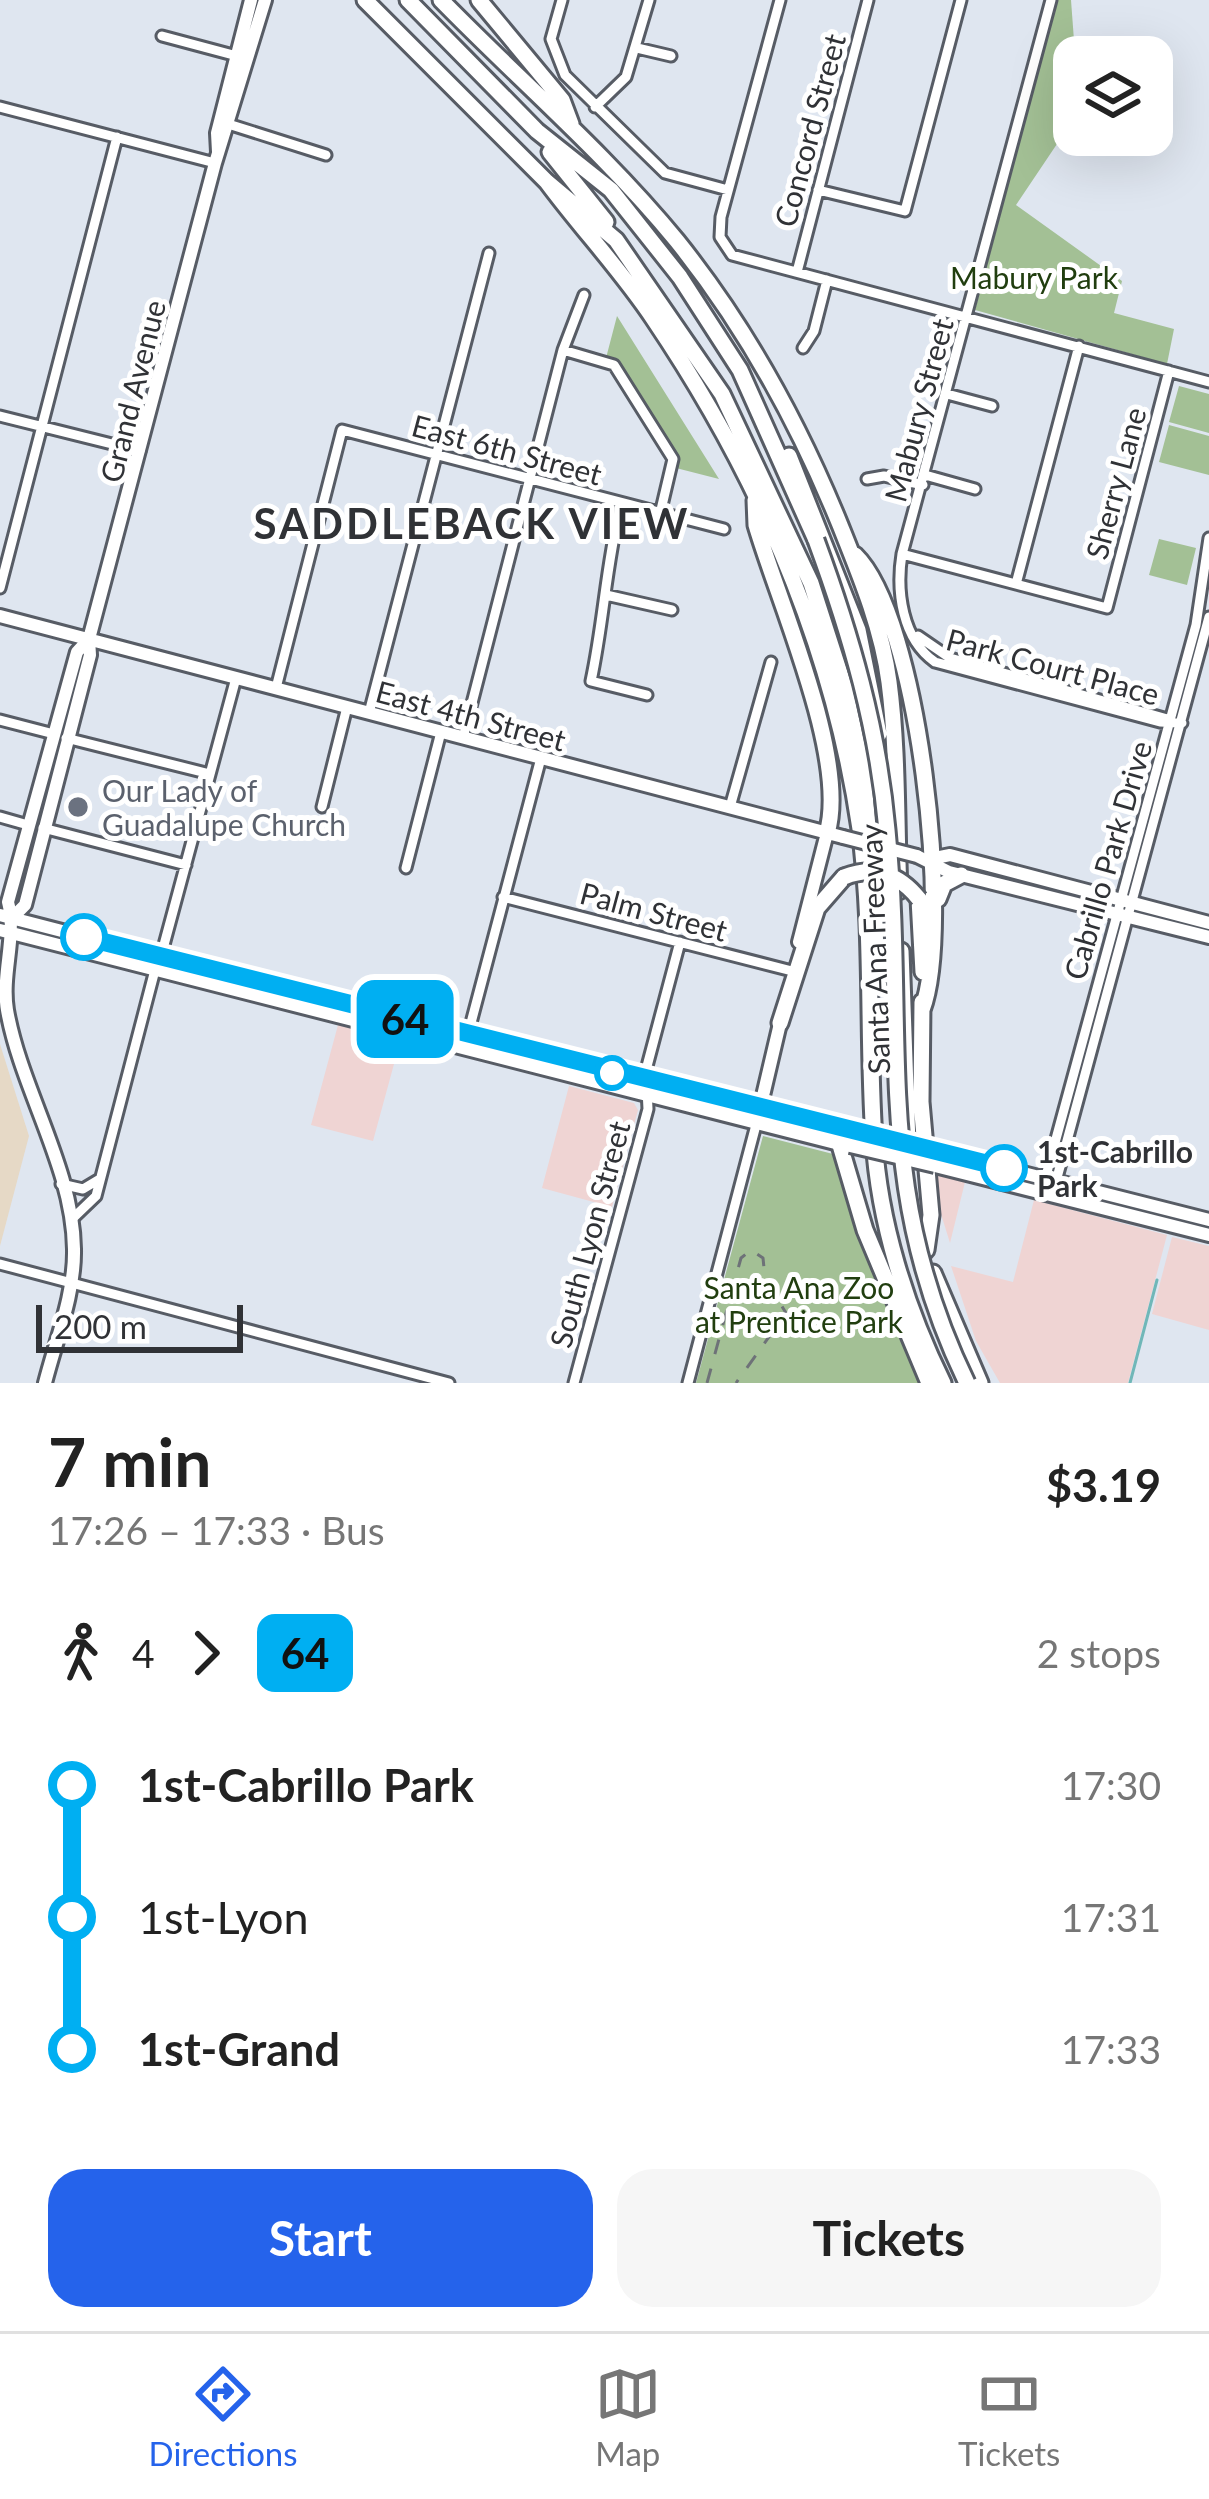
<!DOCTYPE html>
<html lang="en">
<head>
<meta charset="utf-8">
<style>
	:root { --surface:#fff; --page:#f6f6f6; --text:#222; --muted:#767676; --line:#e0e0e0; --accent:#2563eb }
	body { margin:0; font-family:Lato,sans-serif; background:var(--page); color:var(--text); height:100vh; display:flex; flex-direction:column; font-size:45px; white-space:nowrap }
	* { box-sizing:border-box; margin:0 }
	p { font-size:39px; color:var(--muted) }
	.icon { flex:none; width:66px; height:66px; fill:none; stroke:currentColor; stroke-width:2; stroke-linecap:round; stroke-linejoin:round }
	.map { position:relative; height:1383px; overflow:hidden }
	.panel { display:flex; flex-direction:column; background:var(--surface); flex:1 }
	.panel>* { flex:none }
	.badge { padding:0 24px; border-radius:18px; font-size:42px; line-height:78px }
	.tools { position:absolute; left:1053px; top:36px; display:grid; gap:24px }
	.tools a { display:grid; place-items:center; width:120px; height:120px; border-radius:24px; background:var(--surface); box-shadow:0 12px 48px #0002; font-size:60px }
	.scale { position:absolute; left:36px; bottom:30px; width:207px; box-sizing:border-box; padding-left:12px; border:6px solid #303236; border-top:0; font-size:33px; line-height:42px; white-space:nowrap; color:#303236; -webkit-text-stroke:9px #fff; paint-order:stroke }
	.map>.badge { position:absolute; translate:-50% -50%; box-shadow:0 0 0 6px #fff }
	.legs { display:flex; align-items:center; gap:18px; height:132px; padding:0 48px; font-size:39px }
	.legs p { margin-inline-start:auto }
	.head { display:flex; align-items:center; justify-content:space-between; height:204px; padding:0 48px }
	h1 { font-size:66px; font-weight:700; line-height:90px }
	.primary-button { display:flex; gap:24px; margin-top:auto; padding:24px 48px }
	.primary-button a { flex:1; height:138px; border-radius:36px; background:var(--accent); color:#fff; font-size:48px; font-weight:700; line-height:138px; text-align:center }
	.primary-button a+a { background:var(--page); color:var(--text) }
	ul { padding:0 48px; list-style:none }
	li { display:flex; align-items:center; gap:42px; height:132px; font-size:45px }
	li i { display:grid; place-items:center; width:18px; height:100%; margin:0 15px; background:currentColor }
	li i::after { content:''; width:30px; height:30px; margin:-15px; border:9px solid; border-radius:50%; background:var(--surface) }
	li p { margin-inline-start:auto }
	li:first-child i { background:linear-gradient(#0000 50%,currentColor 0) }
	li:last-child i { background:linear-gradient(currentColor 50%,#0000 0) }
	.menu { display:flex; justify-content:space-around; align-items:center; height:168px; border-top:3px solid var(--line); background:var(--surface); font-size:33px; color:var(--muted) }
	.menu a { display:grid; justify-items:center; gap:6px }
	.menu .active { color:var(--accent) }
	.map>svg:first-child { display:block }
</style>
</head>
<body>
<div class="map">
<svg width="1209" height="1383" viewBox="0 0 1209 1383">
	<rect width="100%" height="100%" fill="#dfe6f0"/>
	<path fill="#efd4d3" d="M 338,1025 L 400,1042 L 373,1141 L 311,1125 Z
		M 569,1086 L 634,1103 L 638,1110 L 612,1207 L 542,1188 Z
		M 936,1174 L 965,1182 L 950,1243 L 941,1214 Z
		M 1034,1200 L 1167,1235 L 1128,1383 L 1000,1383 L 976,1341 L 951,1266 L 1013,1282 Z
		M 1172,1237 L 1209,1246 L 1209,1330 L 1152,1314 Z"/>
	<path fill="#e6d9c6" d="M 0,1044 L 29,1136 L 0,1246 Z"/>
	<path fill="#a3c095" d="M 1057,0 L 1071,0 L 1075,54 L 1055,58 L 1061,138 L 1016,205 L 1122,281 L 1114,313 L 1174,329 L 1167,364 L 975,310 Z
		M 617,316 L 719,479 L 676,468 L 679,457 L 625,370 L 606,358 Z
		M 1179,386 L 1209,394 L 1209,433 L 1169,422 Z
		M 1169,425 L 1209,436 L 1209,475 L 1159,462 Z
		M 1159,539 L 1196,548 L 1187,585 L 1149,575 Z
		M 763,1136 L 833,1154 L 876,1278 L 922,1383 L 696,1383 Z"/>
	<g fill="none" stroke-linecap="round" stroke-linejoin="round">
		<path stroke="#70b7b8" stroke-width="3" d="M 1130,1383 L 1157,1280"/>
		<g stroke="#575c65" stroke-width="15">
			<path id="minor" d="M 562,0 L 551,39 L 565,75 L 665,173 L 728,190
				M 780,0 L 721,217 L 720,237 L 732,255 L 1209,382
				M 1051,0 L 902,554 C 896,591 902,639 935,662 L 1160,722 L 1182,723
				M 162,36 L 237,56
				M 637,48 L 671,56
				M 0,107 L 215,163
				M 595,107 L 626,77 L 649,0
				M 225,123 L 326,155
				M 818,190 L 905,211 L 961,0
				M 797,272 L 868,0
				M 803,348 L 814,331 L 827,280
				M 563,350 L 614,365 L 673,459 L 660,514
				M 947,394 L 992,406
				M 0,416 L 140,451
				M 925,475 L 975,489
				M 867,479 L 884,476 L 923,485
				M 621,504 C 606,563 604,621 591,681 L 647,695
				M 902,554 L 1107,608 L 1169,371
				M 1016,584 L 1079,346
				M 0,588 L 117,137
				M 606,595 L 672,610
				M 918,636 L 950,658 L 1171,720
				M 276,688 L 342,430 L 724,529
				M 369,713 L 489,253
				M 0,720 L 54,734
				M 66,738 L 210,774
				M 463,738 L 563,350 L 584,295
				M 322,807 L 347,707
				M 730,807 L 771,662
				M 0,817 L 28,825
				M 43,828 L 186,865
				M 406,868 L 441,732
				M 503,897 L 792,971
				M 161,956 L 236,678
				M 467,1038 L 541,758
				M 1044,1183 L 1196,625 L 1209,538
				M 61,1184 L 83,1189 L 98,1180
				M 1055,1185 L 1209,617
				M 71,1220 L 96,1196 L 155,970
				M 0,1264 L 449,1383
				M 574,1383 L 648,1109 L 646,1070 L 680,942
				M 688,1383 L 756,1125"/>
		</g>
		<g stroke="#575c65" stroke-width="18">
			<path id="major" d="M 218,152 L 217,133 L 251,0
				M 0,616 L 843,837
				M 917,856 L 949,872 L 1209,937
				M 930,859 L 950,855 L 1209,923
				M 0,915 L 759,1111 L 841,1127
				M 12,918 L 25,905 L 90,655 L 89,639 L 215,163 L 265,0
				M 0,930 L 843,1145
				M 799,942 L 827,833
				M 758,1117 L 782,1015
				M 928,1149 L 1209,1220
				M 935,1166 L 1209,1235
				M 45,1383 C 56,1340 75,1293 74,1249 C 73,1167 21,1090 7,1010 C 1,974 17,936 8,902 L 77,652 L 89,639"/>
		</g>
		<g stroke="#575c65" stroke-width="21">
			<path id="highway" d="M 365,0 L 547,182 L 616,240 L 722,394 L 811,583 L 845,689 L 863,772 L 879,947
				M 408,0 L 537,131 L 611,190 L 680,277 L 740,370 L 816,540
				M 441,0 C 519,80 606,154 677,241 C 746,327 799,424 840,525 C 860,575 882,628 889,682 C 898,751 896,822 899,891
				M 479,0 L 562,100 L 571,124
				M 550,152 L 606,222
				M 547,182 C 581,228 621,270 653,318 C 757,472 833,644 860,829 C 874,932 867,1036 874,1139 C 879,1222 906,1308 943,1383
				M 789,456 L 858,630 L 879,734
				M 755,500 L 756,525 C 778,601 849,759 827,833
				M 855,555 C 919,617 953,927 922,1010
				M 919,899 L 923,972
				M 938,899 L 944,884 L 961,875
				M 901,951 L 908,1143
				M 922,1002 L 921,1102 L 931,1215 L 926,1250
				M 780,1023 L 817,908 L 844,877
				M 834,1125 L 865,1230 L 929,1383
				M 933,1273 L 980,1383"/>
		</g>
		<use href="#minor" stroke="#fff" stroke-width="9"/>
		<use href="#major" stroke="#fff" stroke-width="12"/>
		<use href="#highway" stroke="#fff" stroke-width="15"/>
		<path stroke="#6e7278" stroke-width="3" stroke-dasharray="15 15" stroke-linecap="butt" d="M 707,1383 L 741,1258 L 751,1250 L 763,1258 L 765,1278 L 786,1313 L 736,1383"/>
		<g stroke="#575c65" stroke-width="18" stroke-linecap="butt">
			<path id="major-bridge" d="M 843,837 L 917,856
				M 848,1129 L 928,1149
				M 850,1146 L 935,1166"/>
		</g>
		<g stroke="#575c65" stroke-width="21" stroke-linecap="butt">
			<path id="highway-bridge" d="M 816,540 C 851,635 878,729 887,830 C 907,1037 871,1186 967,1383
				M 844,877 C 874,865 899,874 919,899"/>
		</g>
		<use href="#major-bridge" stroke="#fff" stroke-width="12"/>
		<use href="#highway-bridge" stroke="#fff" stroke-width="15"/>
	</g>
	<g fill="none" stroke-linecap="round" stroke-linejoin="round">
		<g stroke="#fff" stroke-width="27">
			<path id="line-1" d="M 84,937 L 1004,1168"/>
		</g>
		<use href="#line-1" stroke="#00aff2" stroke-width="18"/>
	</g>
	<circle fill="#6b7280" stroke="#fff" stroke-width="4.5" cx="78" cy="807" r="12"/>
	<g fill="#fff" stroke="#00aff2" stroke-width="6">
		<circle cx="84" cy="937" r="21"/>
		<circle cx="612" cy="1073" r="15"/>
		<circle cx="1004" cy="1168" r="21"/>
	</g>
	<g text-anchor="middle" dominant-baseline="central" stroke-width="10" stroke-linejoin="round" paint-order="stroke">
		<g font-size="30" fill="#303236" stroke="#fff">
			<text transform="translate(809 130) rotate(-75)">Concord Street</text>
			<text transform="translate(132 391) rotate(-76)">Grand Avenue</text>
			<text transform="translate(918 410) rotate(-75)">Mabury Street</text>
			<text transform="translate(507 449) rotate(15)">East 6th Street</text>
			<text transform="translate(1115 483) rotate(-75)">Sherry Lane</text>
			<text transform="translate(1053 666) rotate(15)">Park Court Place</text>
			<text transform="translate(471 715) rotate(15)">East 4th Street</text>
			<text transform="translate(1107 860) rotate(-74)">Cabrillo Park Drive</text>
			<text transform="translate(654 911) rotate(15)">Palm Street</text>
			<text transform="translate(874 949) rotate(-92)">Santa Ana Freeway</text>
			<text transform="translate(589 1234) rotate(-75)">South Lyon Street</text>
		</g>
		<g font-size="30" fill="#213e0f" stroke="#fff">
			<text x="1034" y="277">Mabury Park</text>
			<text x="799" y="1287">Santa Ana Zoo<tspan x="799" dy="34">at Prentice Park</tspan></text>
		</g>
		<g font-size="30" fill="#5b616d" stroke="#fff" text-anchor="start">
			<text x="102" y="790">Our Lady of<tspan x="102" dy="34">Guadalupe Church</tspan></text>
		</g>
		<g font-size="30" font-weight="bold" fill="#303236" stroke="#fff" text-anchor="start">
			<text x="1037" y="1151">1st-Cabrillo<tspan x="1037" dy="34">Park</tspan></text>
		</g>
		<g font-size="42" font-weight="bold" letter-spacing="3" fill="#303236" stroke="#fff">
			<text x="472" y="523">SADDLEBACK VIEW</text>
		</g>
	</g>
</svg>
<div class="tools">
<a><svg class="icon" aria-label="layers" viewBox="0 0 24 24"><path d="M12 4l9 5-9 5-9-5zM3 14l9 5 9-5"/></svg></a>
</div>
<div class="scale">200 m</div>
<b class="badge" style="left:405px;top:1019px;background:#00aff2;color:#111">64</b>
</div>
<section class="panel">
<div class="head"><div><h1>7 min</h1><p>17:26 – 17:33 · Bus</p></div><b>$3.19</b></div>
<div class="legs"><svg class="icon" aria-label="walk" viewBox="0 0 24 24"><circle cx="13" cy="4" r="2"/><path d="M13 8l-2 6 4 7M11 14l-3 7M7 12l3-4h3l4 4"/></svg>4<svg class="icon" aria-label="forward" viewBox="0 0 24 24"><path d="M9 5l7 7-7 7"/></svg><b class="badge" style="background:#00aff2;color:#111">64</b><p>2 stops</p></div>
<ul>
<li><i style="color:#00aff2"></i><b>1st-Cabrillo Park</b><p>17:30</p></li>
<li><i style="color:#00aff2"></i><span>1st-Lyon</span><p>17:31</p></li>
<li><i style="color:#00aff2"></i><b>1st-Grand</b><p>17:33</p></li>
</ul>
<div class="primary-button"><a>Start</a><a>Tickets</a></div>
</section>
<nav class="menu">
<a class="active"><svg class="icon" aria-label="directions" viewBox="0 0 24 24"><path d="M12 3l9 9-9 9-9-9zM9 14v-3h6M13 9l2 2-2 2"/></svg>Directions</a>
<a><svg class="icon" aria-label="map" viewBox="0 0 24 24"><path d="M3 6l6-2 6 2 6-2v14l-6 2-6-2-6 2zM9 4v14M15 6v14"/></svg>Map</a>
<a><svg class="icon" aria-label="tickets" viewBox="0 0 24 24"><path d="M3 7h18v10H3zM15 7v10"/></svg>Tickets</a>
</nav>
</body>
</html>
